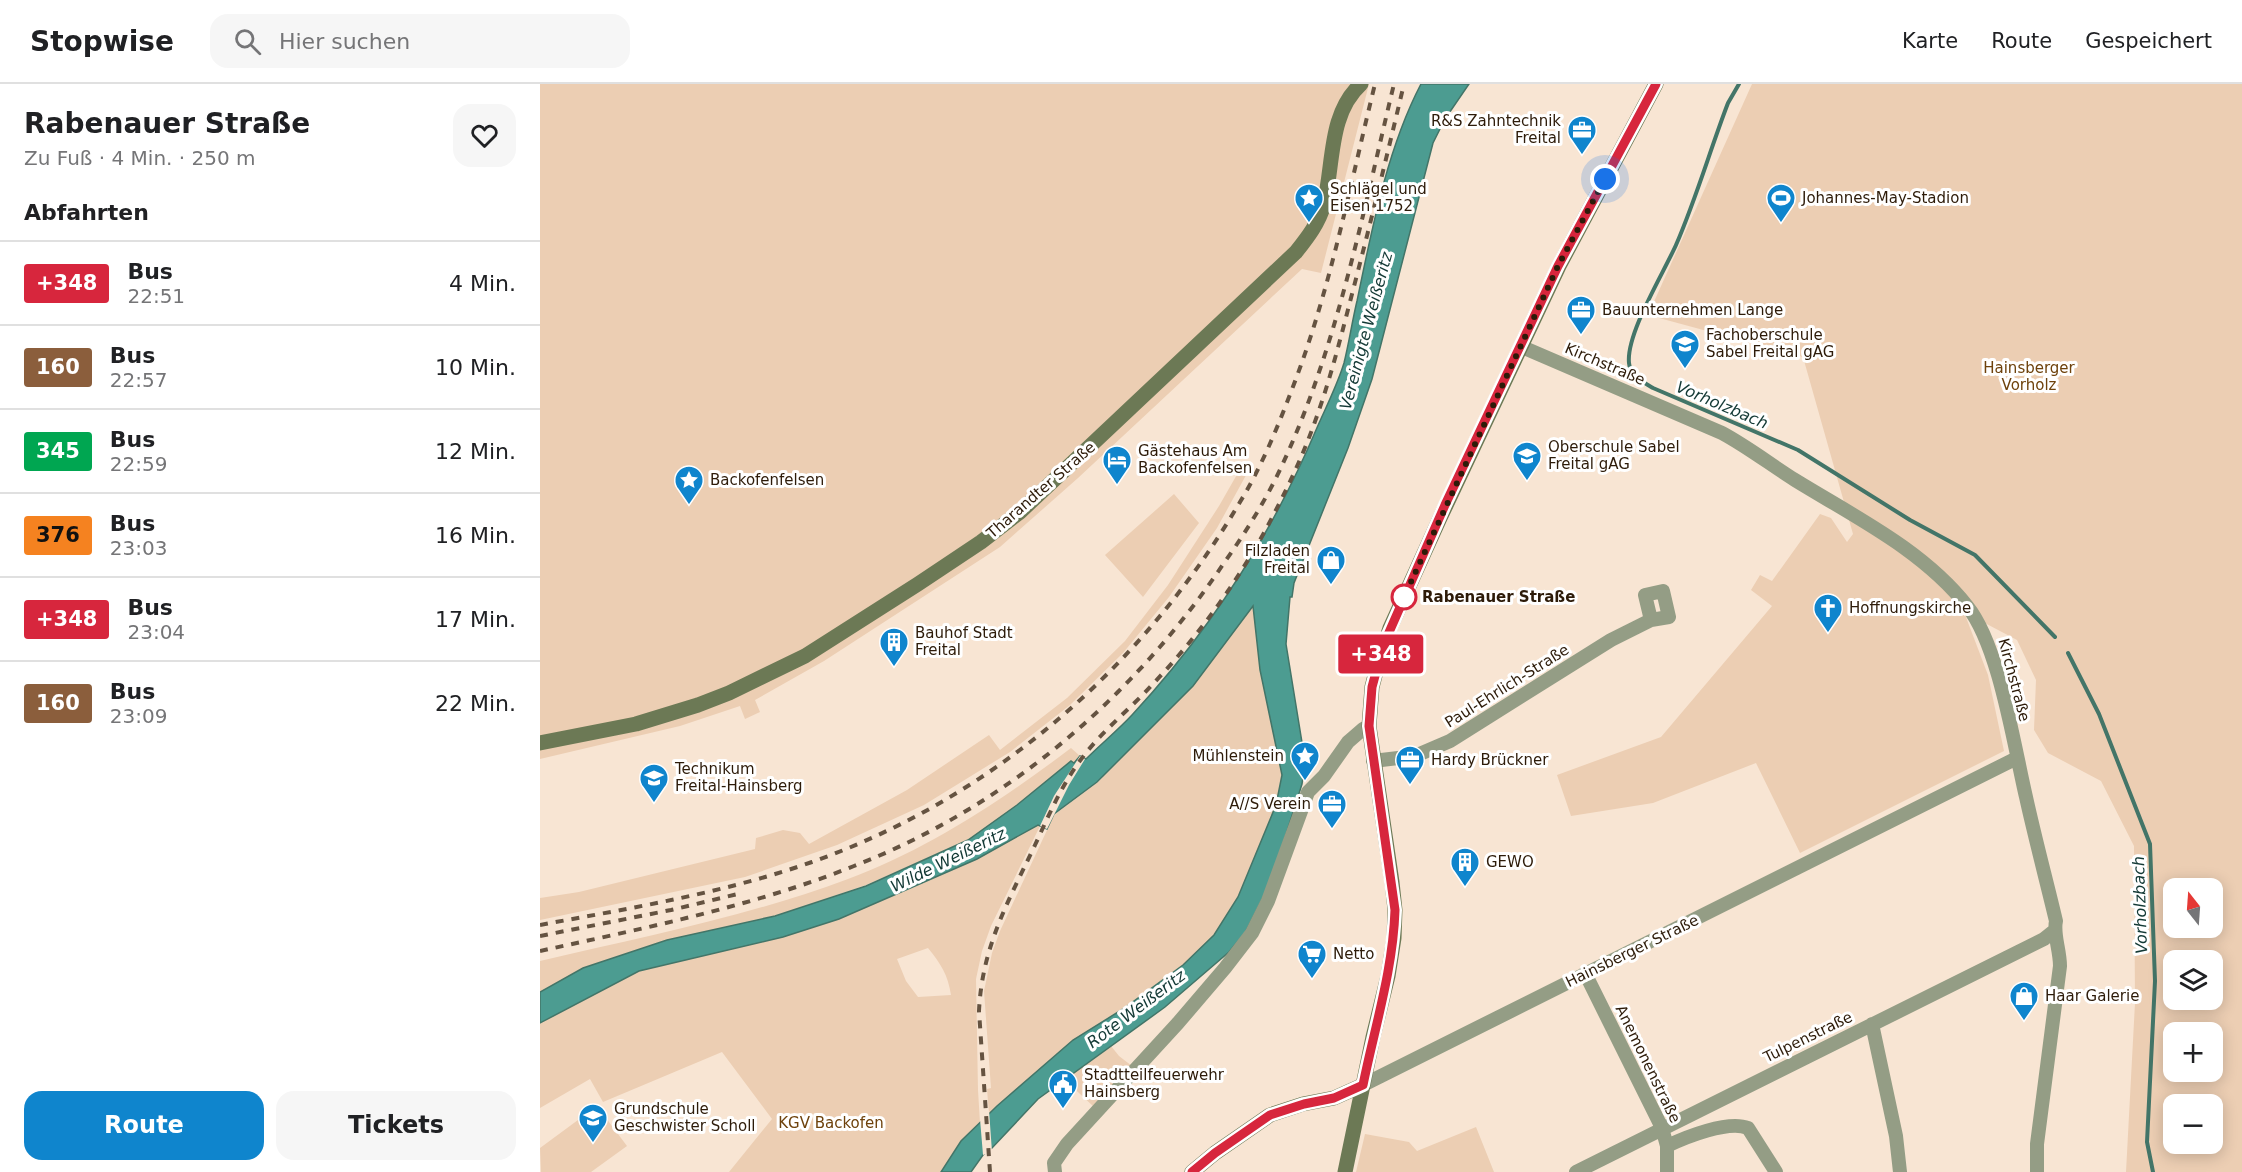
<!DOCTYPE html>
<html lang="de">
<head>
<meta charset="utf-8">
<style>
	:root { --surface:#fff; --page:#f6f6f6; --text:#202124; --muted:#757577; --line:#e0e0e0; --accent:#0f85cd }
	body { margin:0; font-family:"DejaVu Sans",sans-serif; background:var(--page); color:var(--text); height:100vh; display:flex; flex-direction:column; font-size:22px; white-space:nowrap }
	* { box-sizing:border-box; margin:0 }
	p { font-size:20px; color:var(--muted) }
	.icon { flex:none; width:33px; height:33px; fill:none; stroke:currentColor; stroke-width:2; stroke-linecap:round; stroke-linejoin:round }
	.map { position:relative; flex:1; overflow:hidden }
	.drawer { display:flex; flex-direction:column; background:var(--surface); width:540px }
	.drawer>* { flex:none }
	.badge { padding:0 12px; border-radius:4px; font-size:21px; line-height:39px }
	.needle { width:39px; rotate:343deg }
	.controls { position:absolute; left:1623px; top:794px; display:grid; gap:12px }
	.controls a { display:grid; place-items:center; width:60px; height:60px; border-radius:12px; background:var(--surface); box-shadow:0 3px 15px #0003; font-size:30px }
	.you { position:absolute; width:30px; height:30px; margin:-15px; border:4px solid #fff; border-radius:50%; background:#1a73e8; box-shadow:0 0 0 9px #1a73e833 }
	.map>.badge { position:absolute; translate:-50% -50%; box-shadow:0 0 0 3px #fff }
	h2 { padding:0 24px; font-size:22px; line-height:54px }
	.round { display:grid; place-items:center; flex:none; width:63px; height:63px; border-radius:18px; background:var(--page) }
	.overview { display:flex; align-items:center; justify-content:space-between; height:102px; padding:0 24px }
	h1 { font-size:28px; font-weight:800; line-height:45px }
	.button { display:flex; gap:12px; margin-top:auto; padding:12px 24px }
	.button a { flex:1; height:69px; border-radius:18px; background:var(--accent); color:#fff; font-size:24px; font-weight:800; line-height:69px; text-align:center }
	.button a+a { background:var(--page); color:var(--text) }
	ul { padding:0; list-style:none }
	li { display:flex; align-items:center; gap:18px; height:84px; padding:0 24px; border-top:2px solid var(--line) }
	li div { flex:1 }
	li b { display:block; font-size:22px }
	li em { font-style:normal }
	li .badge { min-width:66px; font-weight:700; text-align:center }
	header { display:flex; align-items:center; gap:36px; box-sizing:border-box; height:84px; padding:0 30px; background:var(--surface); border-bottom:2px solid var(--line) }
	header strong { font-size:28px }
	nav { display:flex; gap:33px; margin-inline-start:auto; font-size:21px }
	.search { width:420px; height:54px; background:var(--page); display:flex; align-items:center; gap:15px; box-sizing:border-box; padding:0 21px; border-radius:18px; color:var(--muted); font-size:22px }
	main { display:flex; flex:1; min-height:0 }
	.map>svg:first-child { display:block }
</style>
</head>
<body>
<header>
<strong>Stopwise</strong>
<div class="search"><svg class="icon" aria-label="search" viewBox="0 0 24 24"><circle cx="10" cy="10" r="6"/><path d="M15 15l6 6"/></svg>Hier suchen</div>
<nav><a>Karte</a><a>Route</a><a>Gespeichert</a></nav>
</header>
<main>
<section class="drawer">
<div class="overview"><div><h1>Rabenauer Straße</h1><p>Zu Fuß · 4 Min. · 250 m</p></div><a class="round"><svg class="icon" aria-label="heart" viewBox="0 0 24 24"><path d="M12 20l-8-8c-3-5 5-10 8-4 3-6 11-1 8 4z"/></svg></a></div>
<h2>Abfahrten</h2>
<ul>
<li><span class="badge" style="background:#d7263d;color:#fff">+348</span><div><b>Bus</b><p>22:51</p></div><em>4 Min.</em></li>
<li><span class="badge" style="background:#8b5e3c;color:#fff">160</span><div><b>Bus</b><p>22:57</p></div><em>10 Min.</em></li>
<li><span class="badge" style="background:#00a651;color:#fff">345</span><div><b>Bus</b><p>22:59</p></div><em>12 Min.</em></li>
<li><span class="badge" style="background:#f58220;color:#111">376</span><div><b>Bus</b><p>23:03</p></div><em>16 Min.</em></li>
<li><span class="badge" style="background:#d7263d;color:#fff">+348</span><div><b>Bus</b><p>23:04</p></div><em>17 Min.</em></li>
<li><span class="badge" style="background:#8b5e3c;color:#fff">160</span><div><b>Bus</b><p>23:09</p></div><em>22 Min.</em></li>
</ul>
<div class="button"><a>Route</a><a>Tickets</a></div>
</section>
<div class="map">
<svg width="1702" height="1088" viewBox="0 0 1702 1088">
	<rect width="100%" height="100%" fill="#f8e5d3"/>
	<path fill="#ecceb3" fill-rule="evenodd" d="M 0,0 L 829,0 L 781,189 L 762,185 L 538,394 L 460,463 L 284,577 L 215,616 L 220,628 L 205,635 L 200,622 L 140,642 L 0,675 Z
		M 1212,0 L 1702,0 L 1702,1088 L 1586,1088 L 1595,919 L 1594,762 L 1561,697 L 1508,669 L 1494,646 L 1496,596 L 1477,556 L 1424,528 L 1448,591 L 1464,667 L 1260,769 L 1216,679 L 1113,719 L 1031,732 L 1017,691 L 1121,653 L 1232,522 L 1211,506 L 1220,491 L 1232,497 L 1280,430 L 1291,434 L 1307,458 L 1313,450 L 1263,273 L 1108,231 ZM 1634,804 L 1672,804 L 1672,843 L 1634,843 ZM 1634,876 L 1672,876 L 1672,915 L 1634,915 ZM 1634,948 L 1672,948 L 1672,987 L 1634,987 ZM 1634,1020 L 1672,1020 L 1672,1059 L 1634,1059 Z
		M 703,380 L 710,384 L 677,444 L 629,513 L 583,569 L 530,621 L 470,668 L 384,721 L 297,761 L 205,793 L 0,836 L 0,814 L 39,808 L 215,765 L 216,754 L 243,746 L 260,749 L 269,760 L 367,706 L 449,651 L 460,666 L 527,614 L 585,557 L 628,501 L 679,422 Z
		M 634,410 L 659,439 L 603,513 L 565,471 Z
		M 713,522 L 720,586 L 742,691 L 736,721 L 698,813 L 674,851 L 643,881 L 583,925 L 533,956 L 449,1030 L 447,1005 L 451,1004 L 444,907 L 452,869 L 460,847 L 514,731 L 558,698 L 653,602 Z
		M 531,664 L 540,672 L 534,680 L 428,756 L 326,801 L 235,832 L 127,856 L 43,884 L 0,908 L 0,877 C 103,853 209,832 308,795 C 387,766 464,715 531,664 Z
		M 498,741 L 500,742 L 451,842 L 442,867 L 436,895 L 438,1006 L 440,1039 L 421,1057 L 401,1088 L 189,1088 L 232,1035 L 182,968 L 63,1018 L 50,995 L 0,1024 L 0,939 L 99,887 L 243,853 L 299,835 ZM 388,864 C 401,880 408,891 411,911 L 378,913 L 366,897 L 357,875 Z
		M 571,962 L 579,972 L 592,982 L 554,1023 L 524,995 Z
		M 57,1022 L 87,1062 L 51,1088 L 1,1088 L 0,1064 Z
		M 936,1043 L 954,1088 L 816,1088 L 825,1050 L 869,1058 L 877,1067 Z"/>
	<path fill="#4c9c91" stroke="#437568" stroke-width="1.5" d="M 881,0 L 929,0 L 905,35 L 893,59 L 832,295 L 808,364 L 754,499 L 752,513 L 750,513 L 746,560 L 765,677 L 762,700 L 731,798 L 705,849 L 689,868 L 625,923 L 498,1015 L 452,1064 L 443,1071 L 431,1088 L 401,1088 L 421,1057 L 457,1022 L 533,956 L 583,925 L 643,881 L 674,851 L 698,813 L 736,721 L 742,691 L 720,586 L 713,522 L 653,602 L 557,698 L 514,730 L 507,745 L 498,741 L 437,775 L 299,835 L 243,853 L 99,887 L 0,939 L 0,908 L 43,884 L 127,856 L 235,832 L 326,802 L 428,756 L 477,721 L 531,677 L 534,679 L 540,672 L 546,675 C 561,660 577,647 592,631 C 670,547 731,452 776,346 C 785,325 797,302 804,279 C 809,259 812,238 817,217 C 832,145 847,65 881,0 Z"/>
	<path fill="#f8e5d3" d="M 540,672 L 545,675 L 529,701 L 507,745 L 500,742 L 514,712 Z
		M 449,1026 L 452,1068 L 443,1071 L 440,1035 Z"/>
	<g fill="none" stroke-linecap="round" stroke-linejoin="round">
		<path stroke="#437568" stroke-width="4" d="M 1199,0 L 1188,19 C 1170,66 1156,115 1136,161 C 1123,190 1086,250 1089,279 C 1090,292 1103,298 1113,304 L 1258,366 L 1370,436 L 1435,471 L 1515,553
			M 1528,569 L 1559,630 L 1610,760 L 1615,897 L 1607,1058 L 1613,1088"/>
		<path stroke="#949d85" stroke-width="14" d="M 982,263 L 1182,349 C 1208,363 1231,381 1255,396 C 1315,433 1383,466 1427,522 C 1459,561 1474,662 1486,713 C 1495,754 1506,795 1516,837 C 1513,850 1520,866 1520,882 L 1497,1060 L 1497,1088
			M 833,677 L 875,672 L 910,657 L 1071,556 L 1111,536 L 1129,533 L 1123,507 L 1105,511 L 1111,536
			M 1045,889 L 1122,1044 L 1127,1062 L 1127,1088
			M 1332,940 L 1356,1052 L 1360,1088
			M 823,1001 L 1477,674
			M 1127,1062 C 1146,1053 1188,1036 1208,1044 L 1236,1088
			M 515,1088 L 514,1079 L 527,1060 L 638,939 L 685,884 L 712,849 L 728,817 L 768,708 L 784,692 L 808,658 L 823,645 L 829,642
			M 1036,1088 L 1504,855 L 1514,847"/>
		<path stroke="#6c7955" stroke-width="15" d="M 0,659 L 96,640 L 158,621 L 189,609 L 265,572 L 378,500 L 441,458 L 480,428 L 756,168 C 767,154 779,139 784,120 C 794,80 788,30 821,0
			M 652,1088 L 675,1069 L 730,1031 L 763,1020 L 794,1014 L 823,1001
			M 805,1088 L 833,953 L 848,892 L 854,854 L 855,826 L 852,798 L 829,642 L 832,603 L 838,580 L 850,544 L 900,434 L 1019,182 L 1116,0"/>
		<path stroke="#655341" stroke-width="4" stroke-dasharray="8 8" stroke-linecap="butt" d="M 0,841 C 91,824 184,809 272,778 C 453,714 603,583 700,418 C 722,382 739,340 754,300 C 791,203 810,101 835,0
			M 0,852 L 131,826 L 198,810
			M 0,867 C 105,844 214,822 314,782 C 466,723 594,613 684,479 C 703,452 721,424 736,394 C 796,271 822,132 854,0
			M 450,1088 L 439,927 C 442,863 468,818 495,761 C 509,731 522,700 542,674 C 562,647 589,626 611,602 C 655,556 694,503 725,447 C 743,413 760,379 773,343 C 792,292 804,240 818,187 C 834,125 849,63 864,0"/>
	</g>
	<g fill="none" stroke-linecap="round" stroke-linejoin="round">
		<g stroke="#fff" stroke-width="14">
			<path id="line" d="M 652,1088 L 675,1069 L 730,1031 L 764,1020 L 794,1014 L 823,1001 C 835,942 853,886 855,826 L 829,642 L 832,603 L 843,562 L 905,421 L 1018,182 L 1116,0"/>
		</g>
		<use href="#line" stroke="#d7263d" stroke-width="9"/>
		<path stroke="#2d1b09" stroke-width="6" stroke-dasharray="0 10.8" d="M 864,513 L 863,515 L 1018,182 L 1065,95"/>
	</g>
	<defs>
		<g id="office-pin" transform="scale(1.5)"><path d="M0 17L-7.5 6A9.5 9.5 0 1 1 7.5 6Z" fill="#0f85cd" stroke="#fff"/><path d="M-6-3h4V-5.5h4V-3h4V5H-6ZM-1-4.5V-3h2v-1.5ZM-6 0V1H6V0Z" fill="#fff"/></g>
		<g id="sight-pin" transform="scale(1.5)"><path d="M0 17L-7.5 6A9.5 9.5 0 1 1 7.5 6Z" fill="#0f85cd" stroke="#fff"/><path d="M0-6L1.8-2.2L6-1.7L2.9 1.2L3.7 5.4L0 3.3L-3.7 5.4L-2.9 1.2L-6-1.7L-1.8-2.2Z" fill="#fff"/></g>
		<g id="stadium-pin" transform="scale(1.5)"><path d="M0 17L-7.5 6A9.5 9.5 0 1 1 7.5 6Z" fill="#0f85cd" stroke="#fff"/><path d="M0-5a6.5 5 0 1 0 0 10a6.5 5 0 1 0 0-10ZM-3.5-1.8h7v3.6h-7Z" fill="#fff"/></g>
		<g id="university-pin" transform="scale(1.5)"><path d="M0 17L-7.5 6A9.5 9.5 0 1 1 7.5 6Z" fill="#0f85cd" stroke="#fff"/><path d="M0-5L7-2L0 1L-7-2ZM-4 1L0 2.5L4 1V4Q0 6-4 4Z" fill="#fff"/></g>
		<g id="school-pin" transform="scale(1.5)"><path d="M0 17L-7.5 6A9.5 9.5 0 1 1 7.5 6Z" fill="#0f85cd" stroke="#fff"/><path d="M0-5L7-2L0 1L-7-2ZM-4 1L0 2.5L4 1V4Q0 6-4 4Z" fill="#fff"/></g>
		<g id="hotel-pin" transform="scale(1.5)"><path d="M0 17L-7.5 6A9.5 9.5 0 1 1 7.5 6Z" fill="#0f85cd" stroke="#fff"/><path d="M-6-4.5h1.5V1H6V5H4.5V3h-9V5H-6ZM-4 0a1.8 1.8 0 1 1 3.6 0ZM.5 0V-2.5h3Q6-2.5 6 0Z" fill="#fff"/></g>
		<g id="shop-pin" transform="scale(1.5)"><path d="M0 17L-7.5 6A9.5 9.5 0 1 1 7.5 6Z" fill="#0f85cd" stroke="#fff"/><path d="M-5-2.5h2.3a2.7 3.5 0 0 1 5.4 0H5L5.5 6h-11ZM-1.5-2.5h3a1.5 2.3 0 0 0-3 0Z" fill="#fff"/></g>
		<g id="church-pin" transform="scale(1.5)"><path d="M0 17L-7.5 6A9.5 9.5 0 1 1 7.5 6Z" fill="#0f85cd" stroke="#fff"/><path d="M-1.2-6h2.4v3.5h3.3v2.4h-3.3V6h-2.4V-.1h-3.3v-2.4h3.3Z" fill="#fff"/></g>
		<g id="building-pin" transform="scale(1.5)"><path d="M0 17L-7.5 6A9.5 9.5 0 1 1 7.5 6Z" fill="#0f85cd" stroke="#fff"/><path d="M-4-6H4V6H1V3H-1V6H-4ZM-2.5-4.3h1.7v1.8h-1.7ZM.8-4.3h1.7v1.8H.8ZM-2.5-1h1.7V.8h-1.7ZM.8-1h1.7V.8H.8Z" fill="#fff"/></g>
		<g id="supermarket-pin" transform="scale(1.5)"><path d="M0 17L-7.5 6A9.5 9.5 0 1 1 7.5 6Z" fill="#0f85cd" stroke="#fff"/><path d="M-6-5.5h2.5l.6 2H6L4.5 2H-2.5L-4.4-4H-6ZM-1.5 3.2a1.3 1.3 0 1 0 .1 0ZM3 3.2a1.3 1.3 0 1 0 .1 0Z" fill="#fff"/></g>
		<g id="civic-pin" transform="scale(1.5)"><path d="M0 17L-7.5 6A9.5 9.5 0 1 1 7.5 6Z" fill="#0f85cd" stroke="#fff"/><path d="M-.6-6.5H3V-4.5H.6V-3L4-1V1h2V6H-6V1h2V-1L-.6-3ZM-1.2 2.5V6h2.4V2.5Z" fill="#fff"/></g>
	</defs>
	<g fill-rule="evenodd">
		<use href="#office-pin" x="1042" y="46"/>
		<use href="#sight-pin" x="769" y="114"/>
		<use href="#stadium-pin" x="1241" y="114"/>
		<use href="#office-pin" x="1041" y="226"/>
		<use href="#university-pin" x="1145" y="260"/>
		<use href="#school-pin" x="987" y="372"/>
		<use href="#hotel-pin" x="577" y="376"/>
		<use href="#sight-pin" x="149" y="396"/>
		<use href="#shop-pin" x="791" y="476"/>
		<use href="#church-pin" x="1288" y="524"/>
		<use href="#building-pin" x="354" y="558"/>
		<use href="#sight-pin" x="765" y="672"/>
		<use href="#office-pin" x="870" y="676"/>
		<use href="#university-pin" x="114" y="694"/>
		<use href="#office-pin" x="792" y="720"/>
		<use href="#building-pin" x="925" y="778"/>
		<use href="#supermarket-pin" x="772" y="870"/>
		<use href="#shop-pin" x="1484" y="912"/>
		<use href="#civic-pin" x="523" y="1000"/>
		<use href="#school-pin" x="53" y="1034"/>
	</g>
	<circle fill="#fff" stroke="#d7263d" stroke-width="3" cx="864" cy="513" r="12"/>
	<g text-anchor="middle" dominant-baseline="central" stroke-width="6" stroke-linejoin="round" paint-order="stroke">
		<g font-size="15" fill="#2d1b09" stroke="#fff" text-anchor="start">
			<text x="1021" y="37" text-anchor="end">R&amp;S Zahntechnik<tspan x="1021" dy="17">Freital</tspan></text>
			<text x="790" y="105">Schlägel und<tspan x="790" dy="17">Eisen 1752</tspan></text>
			<text x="1262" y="114">Johannes-May-Stadion</text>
			<text x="1062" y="226">Bauunternehmen Lange</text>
			<text x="1166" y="251">Fachoberschule<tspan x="1166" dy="17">Sabel Freital gAG</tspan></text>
			<text x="1008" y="363">Oberschule Sabel<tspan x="1008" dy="17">Freital gAG</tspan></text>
			<text x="598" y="367">Gästehaus Am<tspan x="598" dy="17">Backofenfelsen</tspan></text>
			<text x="170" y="396">Backofenfelsen</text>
			<text x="770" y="467" text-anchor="end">Filzladen<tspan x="770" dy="17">Freital</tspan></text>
			<text x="1309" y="524">Hoffnungskirche</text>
			<text x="375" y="549">Bauhof Stadt<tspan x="375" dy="17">Freital</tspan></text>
			<text x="744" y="672" text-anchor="end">Mühlenstein</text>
			<text x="891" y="676">Hardy Brückner</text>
			<text x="135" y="685">Technikum<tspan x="135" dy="17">Freital-Hainsberg</tspan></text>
			<text x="771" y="720" text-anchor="end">A//S Verein</text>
			<text x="946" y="778">GEWO</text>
			<text x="793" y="870">Netto</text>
			<text x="1505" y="912">Haar Galerie</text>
			<text x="544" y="991">Stadtteilfeuerwehr<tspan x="544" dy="17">Hainsberg</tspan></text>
			<text x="74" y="1025">Grundschule<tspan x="74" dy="17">Geschwister Scholl</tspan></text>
		</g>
		<g font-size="15" fill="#2d1b09" stroke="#fff">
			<text transform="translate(1065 280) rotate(23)">Kirchstraße</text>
			<text transform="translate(501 406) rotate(-41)">Tharandter Straße</text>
			<text transform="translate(1474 596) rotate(75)">Kirchstraße</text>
			<text transform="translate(967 602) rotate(-32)">Paul-Ehrlich-Straße</text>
			<text transform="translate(1092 867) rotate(-26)">Hainsberger Straße</text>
			<text transform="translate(1268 953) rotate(-26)">Tulpenstraße</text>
			<text transform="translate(1108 980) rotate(64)">Anemonenstraße</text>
		</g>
		<g font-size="15" fill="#6e420c" stroke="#fff">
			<text x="1489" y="284">Hainsberger<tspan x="1489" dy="17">Vorholz</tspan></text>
			<text x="291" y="1039">KGV Backofen</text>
		</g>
		<g font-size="15" font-weight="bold" fill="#2d1b09" stroke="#fff" text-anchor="start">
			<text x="882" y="513">Rabenauer Straße</text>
		</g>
		<g font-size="16" font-style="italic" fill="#133935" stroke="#fff">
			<text transform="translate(826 247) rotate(-75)">Vereinigte Weißeritz</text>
			<text transform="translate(1182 321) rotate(23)">Vorholzbach</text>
			<text transform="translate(408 776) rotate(-26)">Wilde Weißeritz</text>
			<text transform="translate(1600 821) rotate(-92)">Vorholzbach</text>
			<text transform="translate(596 925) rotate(-37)">Rote Weißeritz</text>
		</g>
	</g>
</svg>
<div class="controls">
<a><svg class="needle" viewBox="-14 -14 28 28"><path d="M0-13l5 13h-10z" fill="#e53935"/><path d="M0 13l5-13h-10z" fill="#757577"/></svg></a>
<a><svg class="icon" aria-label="layers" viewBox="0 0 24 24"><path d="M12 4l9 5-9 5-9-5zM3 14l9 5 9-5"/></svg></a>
<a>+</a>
<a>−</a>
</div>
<div class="you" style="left:1065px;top:95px"></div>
<b class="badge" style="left:841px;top:570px;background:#d7263d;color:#fff">+348</b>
</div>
</main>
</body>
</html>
